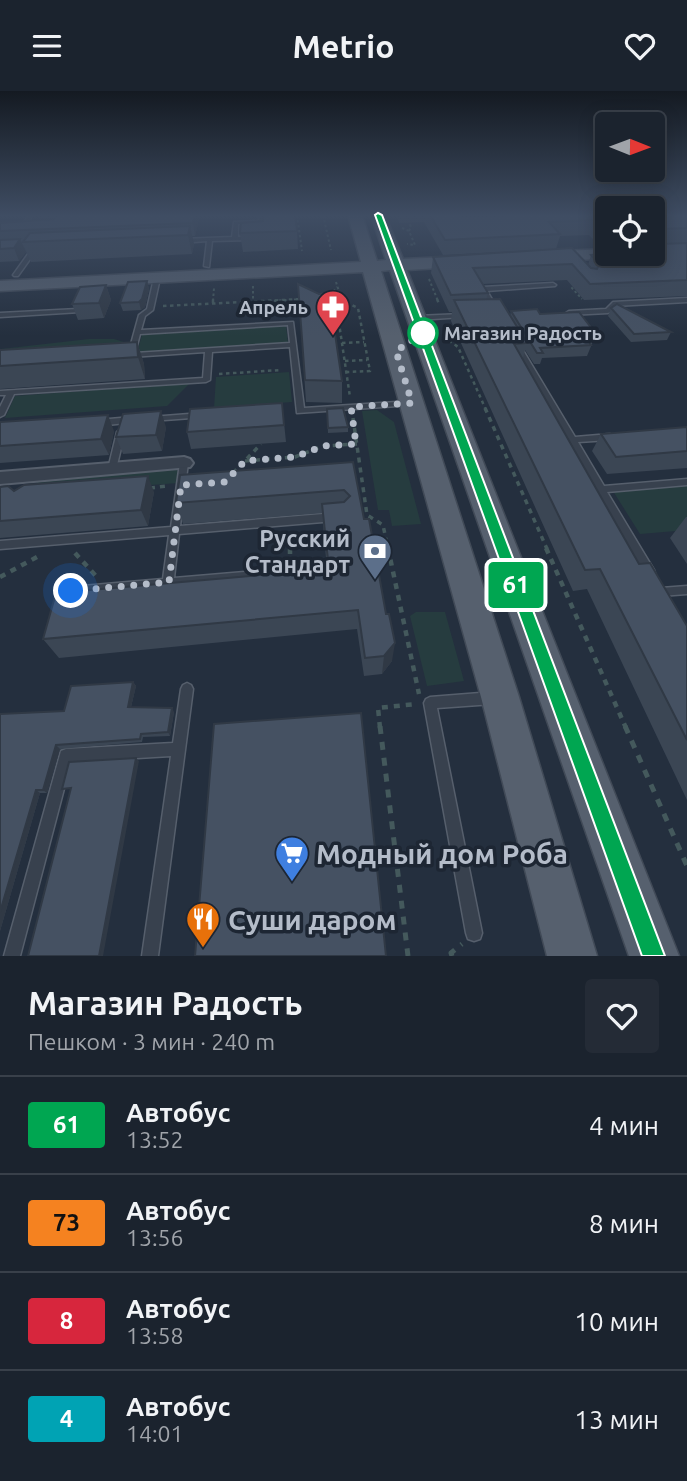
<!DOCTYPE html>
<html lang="ru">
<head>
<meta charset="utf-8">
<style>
	:root { --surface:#1b232e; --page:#242b36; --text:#f1f3f6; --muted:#a0a4aa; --line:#39404a }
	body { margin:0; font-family:Ubuntu,sans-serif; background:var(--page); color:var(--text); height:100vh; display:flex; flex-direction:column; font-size:26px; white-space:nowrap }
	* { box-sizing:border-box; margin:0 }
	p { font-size:23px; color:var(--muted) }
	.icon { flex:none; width:38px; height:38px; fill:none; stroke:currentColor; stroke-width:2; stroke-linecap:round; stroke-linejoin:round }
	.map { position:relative; height:865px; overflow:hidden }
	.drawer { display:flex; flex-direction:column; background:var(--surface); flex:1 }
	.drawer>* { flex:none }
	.badge { padding:0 14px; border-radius:5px; font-size:24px; line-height:46px }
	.needle { width:46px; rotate:91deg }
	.tools { position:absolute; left:595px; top:21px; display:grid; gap:14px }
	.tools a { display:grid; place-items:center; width:70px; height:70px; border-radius:7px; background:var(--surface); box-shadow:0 4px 18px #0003,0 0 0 2px var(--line); font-size:35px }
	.you { position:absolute; width:35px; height:35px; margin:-18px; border:5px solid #fff; border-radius:50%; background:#1a73e8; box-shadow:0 0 0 10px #1a73e833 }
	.map>.badge { position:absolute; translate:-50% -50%; box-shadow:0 0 0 4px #fff }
	.round { display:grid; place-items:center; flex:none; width:74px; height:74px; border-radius:7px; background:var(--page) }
	.head { display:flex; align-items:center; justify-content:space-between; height:119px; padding:0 28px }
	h1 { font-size:33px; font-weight:700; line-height:52px }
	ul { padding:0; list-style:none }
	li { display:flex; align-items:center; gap:21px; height:98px; padding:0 28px; border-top:2px solid var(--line) }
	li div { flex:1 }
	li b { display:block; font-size:26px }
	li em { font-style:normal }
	li .badge { min-width:77px; font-weight:700; text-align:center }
	header { display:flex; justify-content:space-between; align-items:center; height:91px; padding:0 28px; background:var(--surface); font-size:32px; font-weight:700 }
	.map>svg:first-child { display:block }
</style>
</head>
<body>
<header><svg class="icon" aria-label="menu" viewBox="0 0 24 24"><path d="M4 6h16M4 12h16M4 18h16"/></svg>Metrio<svg class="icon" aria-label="heart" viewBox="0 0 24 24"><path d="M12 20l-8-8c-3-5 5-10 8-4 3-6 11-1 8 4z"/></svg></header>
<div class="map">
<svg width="687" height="865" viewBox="0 0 687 865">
	<rect width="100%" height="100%" fill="#242f3e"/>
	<path fill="#263c3f" d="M 286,235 L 288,252 L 137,262 L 142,244 Z
		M 89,248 L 114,248 L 127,252 L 0,267 L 1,258 Z
		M 289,281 L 292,311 L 214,317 L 216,286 Z
		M 190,292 L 167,315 L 5,327 L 15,305 Z
		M 377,319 L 394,331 L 421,433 L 392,435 L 389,419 L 378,419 L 362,320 Z
		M 180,375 L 178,392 L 33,403 L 39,386 Z
		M 687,394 L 687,439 L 640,443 L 613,400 Z
		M 416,521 L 445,521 L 464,590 L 427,595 L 410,525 Z"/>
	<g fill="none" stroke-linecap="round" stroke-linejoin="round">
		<g stroke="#565f6c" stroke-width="3">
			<path id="lane" d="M 29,124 L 33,124 L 22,140 L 18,140 Z
				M 259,124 L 263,124 L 263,142 L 258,141 L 259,133 L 238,133 L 238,146 L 251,145 L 254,147 L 251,149 L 212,150 L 209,176 L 204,175 L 207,150 L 182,152 L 179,150 L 182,148 L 232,146 L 234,131 L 259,130 Z
				M 33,156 L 38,157 L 18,185 L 14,185 L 13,184 Z
				M 157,185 L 160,187 L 153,219 L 145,225 L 141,239 L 293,231 L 304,317 L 412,310 L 416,312 L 412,314 L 297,322 L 290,256 L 212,261 L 210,289 L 206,291 L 14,303 L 4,324 L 0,326 L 0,316 L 6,304 L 0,304 L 0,300 L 203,287 L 205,261 L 131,266 L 128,264 L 139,224 L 147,218 L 154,187 ZM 288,234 L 290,252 L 135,262 L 140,243 Z
				M 553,192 L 556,194 L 555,195 L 487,200 L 499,220 L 496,222 L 493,220 L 480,198 L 483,196 Z
				M 687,207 L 687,211 L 615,215 L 610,221 L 608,222 L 569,224 L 566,222 L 569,220 L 606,218 L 613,211 Z
				M 78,218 L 80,219 L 80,221 L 0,226 L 0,222 Z
				M 462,223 L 464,224 L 464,226 L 417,229 L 414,227 L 417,225 Z
				M 518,254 L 521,256 L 575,346 L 610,343 L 614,346 L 610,349 L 578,351 L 604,395 L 687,388 L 687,394 L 607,401 L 654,479 L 655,482 L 654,485 L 650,486 L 646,485 L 515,256 Z
				M 202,322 L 206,324 L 205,326 L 151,330 L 147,328 L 151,326 Z
				M 132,326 L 135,327 L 135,331 L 98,335 L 94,332 L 98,329 Z
				M 121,338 L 125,341 L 116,378 L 112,381 L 108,378 L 117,341 Z
				M 184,369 L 188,372 L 180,435 L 335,422 L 340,426 L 335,430 L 179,443 L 174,487 L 291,477 L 295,478 L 296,481 L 295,484 L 291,485 L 71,504 L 67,503 L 66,500 L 67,497 L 71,496 L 163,488 L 169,444 L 0,458 L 0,450 L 171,436 L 180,372 Z
				M 687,495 L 687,503 L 661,505 L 657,504 L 656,501 L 657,498 L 661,497 Z
				M 187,592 L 191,594 L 193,598 L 158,865 L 142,865 L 171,665 L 71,671 L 20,865 L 4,865 L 61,660 L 66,658 L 173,652 L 181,598 L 183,594 Z
				M 493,601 L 497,603 L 499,607 L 497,611 L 493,613 L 437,617 L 482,842 L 480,848 L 474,850 L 468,848 L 466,842 L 424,612 L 426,608 L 430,606 Z"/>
		</g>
		<g stroke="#565f6c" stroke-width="4">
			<path id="street" d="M 184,366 L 190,368 L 193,372 L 190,376 L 0,393 L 0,381 Z"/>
		</g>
		<g stroke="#414a57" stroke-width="3">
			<path id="primary" d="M 348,124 L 362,124 L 377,170 L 386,169 L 371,124 L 385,124 L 403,168 L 471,165 L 479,170 L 471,175 L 407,179 L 679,865 L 629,865 L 390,179 L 381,180 L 519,606 L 597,865 L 547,865 L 481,606 L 363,181 L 0,200 L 0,190 L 361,171 Z
				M 607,158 L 607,163 L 617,163 L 615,167 L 539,171 L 531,166 L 539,161 Z"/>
		</g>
		<path stroke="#44595c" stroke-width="2" stroke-dasharray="2.5 2.5" stroke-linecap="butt" d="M 297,124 L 302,160
			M 323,124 L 331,159
			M 406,124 L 411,136 L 409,140
			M 402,137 L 409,140 L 415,154 L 407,153
			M 429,188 L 438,210
			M 336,191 L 342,210
			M 575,194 L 571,196 L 582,208
			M 253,195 L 253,210
			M 327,208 L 337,196
			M 328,208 L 331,210
			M 213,210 L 214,197
			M 269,210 L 303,208"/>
		<path stroke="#44595c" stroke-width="2.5" stroke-dasharray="3.5 3.5" stroke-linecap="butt" d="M 328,208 L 336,212 L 350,306
			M 340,208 L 358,217 L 370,280 L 347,281
			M 437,208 L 439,213
			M 213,212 L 213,208
			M 163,215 L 303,208
			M 444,236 L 451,251 L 458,256 L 486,319
			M 342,252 L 364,251
			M 345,270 L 367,269
			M 219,283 L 281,279"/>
		<path stroke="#44595c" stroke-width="3.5" stroke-dasharray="5 5" stroke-linecap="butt" d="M 485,317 L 547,458
			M 353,327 L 367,424 L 383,434 L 388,458
			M 245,370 L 295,366 L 323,355 L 357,353
			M 233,382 L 261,353
			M 150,397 L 167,395
			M 289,444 L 290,458"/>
		<path stroke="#44595c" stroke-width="4.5" stroke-dasharray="6 6" stroke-linecap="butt" d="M 290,457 L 290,468
			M 388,457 L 419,603
			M 546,457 L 626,637
			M 75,462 L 96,485
			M 0,486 L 37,466
			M 380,637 L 378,617 L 416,613"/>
		<path stroke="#44595c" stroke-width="5" stroke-dasharray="8 8" stroke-linecap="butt" d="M 380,635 L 408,865
			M 625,635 L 687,775
			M 452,865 L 451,862 L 462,853"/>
		<use href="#lane" fill="#38414e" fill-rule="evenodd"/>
		<use href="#street" fill="#38414e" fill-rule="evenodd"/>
		<use href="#primary" fill="#56606e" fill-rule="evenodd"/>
	</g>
	<path fill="#3b4654" d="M 37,124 L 200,124 L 195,145 L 192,145 L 194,153 L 192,163 L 31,171 L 22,152 L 26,161 L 19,170 L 0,171 L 0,132 L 39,129 Z
		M 396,124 L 607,124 L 607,156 L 601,156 L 589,144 L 560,145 L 556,158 L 443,164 L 424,131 L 399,132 Z
		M 653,124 L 687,124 L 687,205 L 584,209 L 567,189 L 482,193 L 488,202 L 486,209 L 510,225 L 511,220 L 540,223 L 596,243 L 587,265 L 542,267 L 540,273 L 534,273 L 525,259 L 523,268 L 639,473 L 687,535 L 687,709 L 587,498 L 573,500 L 451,230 L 452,221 L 449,221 L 431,182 L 433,166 L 588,174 L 591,164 L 653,163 Z
		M 297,140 L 298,158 L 243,161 L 240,142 Z
		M 147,190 L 149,198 L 145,216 L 141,219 L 123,220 L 120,212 Z
		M 298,193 L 342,290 L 342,312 L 306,311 Z
		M 106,194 L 111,209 L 104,227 L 78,229 L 72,213 Z
		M 611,217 L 671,241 L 667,249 L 631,251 L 608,225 Z
		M 137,251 L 144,273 L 145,288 L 0,298 L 0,259 Z
		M 282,312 L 286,351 L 191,358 L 187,341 Z
		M 327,318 L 348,336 L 348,341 L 328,342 Z
		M 0,331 L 114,340 L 109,364 L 0,372 Z
		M 166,336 L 162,360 L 123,363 L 116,346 Z
		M 687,336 L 687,377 L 607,383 L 592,360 L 601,343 Z
		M 353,371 L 392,570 L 382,583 L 364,585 L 357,538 L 59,567 L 43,548 L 327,478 L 322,422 L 183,433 L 176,412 Z
		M 0,396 L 14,400 L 154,401 L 148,435 L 0,447 Z
		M 686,426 L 687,426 L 687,473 L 670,447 Z
		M 133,591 L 136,595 L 131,616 L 174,621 L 170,645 L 143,646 L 142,651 L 60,658 L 47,702 L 40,702 L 0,840 L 0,623 L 64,620 Z"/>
	<path fill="#303945" d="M 195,124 L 200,124 L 195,145 L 193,132 Z
		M 190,135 L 194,153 L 192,163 L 188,144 Z
		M 20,148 L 26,161 L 19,170 L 14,157 Z
		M 147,190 L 149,198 L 145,216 L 141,219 L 139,211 Z
		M 106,194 L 111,209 L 104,227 L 99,212 Z
		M 137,251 L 144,273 L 145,288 L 138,266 Z
		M 161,320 L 166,336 L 162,360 L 156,344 Z
		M 108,324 L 114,340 L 109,364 L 101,348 Z
		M 148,385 L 154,401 L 148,435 L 141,419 Z
		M 395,552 L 392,570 L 382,583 L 384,565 Z
		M 133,591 L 136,595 L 130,620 L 128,616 Z
		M 172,617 L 174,621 L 170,645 L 168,641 Z
		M 56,654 L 60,658 L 47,702 L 43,699 Z
		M 136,667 L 139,670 L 103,865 L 99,865 Z
		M 36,699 L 40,702 L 0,840 L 0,821 Z"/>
	<path fill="#455162" stroke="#303945" stroke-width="2" d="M 55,124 L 195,124 L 193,132 L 0,140 L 0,132 L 54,128 L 56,125 Z
		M 263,124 L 295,124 L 297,140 L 240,142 L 241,132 L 263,130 Z
		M 430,124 L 460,124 L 462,126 L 511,124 L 607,124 L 607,141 L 594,129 L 549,131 L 560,143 L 445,149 Z
		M 653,124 L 687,124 L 687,137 L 659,138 L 657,145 L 653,147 Z
		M 190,135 L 188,144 L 23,151 L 30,142 Z
		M 20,148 L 14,157 L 0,158 L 0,149 Z
		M 653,150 L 659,153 L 687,152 L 687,189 L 590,193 L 572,173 L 473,177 L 488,202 L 451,204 L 433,166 L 572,157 L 591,177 L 597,178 L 599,173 L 591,164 L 607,162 L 653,163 Z
		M 147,190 L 142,208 L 139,211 L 120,212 L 128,191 Z
		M 298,193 L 319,203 L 329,202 L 342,290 L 305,289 Z
		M 106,194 L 99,212 L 72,213 L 80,196 Z
		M 500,208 L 527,252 L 514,253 L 639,473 L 650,472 L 687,535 L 687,649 L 600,478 L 585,479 L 454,209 Z
		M 617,213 L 671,241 L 634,243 L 611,217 Z
		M 537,218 L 540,223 L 579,221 L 596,243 L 584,244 L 591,254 L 540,257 L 543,262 L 537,262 L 511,220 Z
		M 137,251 L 138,266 L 0,275 L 0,259 Z
		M 282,312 L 284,334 L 187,341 L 190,318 Z
		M 343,317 L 348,336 L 328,337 L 327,318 Z
		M 161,320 L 156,344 L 116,346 L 123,323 Z
		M 108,324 L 101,348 L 0,355 L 0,331 Z
		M 687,336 L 687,360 L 616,366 L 601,343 Z
		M 353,371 L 364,428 L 369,428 L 386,523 L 389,523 L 395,552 L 384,565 L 365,567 L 358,519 L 43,548 L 56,502 L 329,478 L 322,413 L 344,411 L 350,405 L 344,399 L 176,412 L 180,384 Z
		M 148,385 L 141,419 L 0,430 L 0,396 L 8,395 L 14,400 L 24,394 Z
		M 133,591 L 128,616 L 172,617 L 168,641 L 141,643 L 140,648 L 56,654 L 43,699 L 36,699 L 0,821 L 0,623 L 64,620 L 71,595 Z
		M 361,622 L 386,865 L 195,865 L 214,633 Z
		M 136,667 L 99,865 L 28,865 L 71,697 L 62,698 L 69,671 Z"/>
	<linearGradient id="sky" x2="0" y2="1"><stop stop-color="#141a22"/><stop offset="0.51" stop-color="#3f4d63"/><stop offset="1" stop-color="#3f4d63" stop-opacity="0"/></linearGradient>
	<rect width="687" height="245" fill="url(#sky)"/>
	<path fill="#00a651" stroke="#fff" stroke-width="2" d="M 378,122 L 382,124 L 665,865 L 642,865 L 375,124 Z"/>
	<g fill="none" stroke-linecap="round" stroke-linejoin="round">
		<path stroke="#b4bcc9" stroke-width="7" stroke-dasharray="0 12.6" d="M 71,500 L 169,491 L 181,394 L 225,391 L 245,370 L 295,366 L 323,355 L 356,353 L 351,316 L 412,312 L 396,260 L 423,242"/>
	</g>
	<defs>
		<g id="pharmacy-pin" transform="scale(1.75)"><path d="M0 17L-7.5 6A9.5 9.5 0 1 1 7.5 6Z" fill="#e0444e" stroke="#1d2633"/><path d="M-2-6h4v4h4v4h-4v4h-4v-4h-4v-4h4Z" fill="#fff"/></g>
		<g id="bank-pin" transform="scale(1.75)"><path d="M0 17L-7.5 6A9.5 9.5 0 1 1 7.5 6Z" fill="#5c6f8a" stroke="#1d2633"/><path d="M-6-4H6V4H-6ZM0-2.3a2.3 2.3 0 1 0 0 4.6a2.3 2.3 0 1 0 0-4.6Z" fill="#fff"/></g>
		<g id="supermarket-pin" transform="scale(1.75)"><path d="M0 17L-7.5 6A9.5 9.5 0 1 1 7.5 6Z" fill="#3f7fe0" stroke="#1d2633"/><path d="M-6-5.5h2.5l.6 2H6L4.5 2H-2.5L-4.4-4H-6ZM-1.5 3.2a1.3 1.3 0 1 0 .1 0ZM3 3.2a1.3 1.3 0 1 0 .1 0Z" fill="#fff"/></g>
		<g id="restaurant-pin" transform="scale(1.75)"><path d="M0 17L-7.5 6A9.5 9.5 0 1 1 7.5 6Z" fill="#e8710a" stroke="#1d2633"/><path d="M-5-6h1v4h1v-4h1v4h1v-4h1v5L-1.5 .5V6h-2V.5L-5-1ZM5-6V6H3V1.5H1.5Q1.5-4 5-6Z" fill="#fff"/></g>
	</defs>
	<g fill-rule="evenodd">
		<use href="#pharmacy-pin" x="333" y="216"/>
		<use href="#bank-pin" x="375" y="460"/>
		<use href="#supermarket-pin" x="292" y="762"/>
		<use href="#restaurant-pin" x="203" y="828"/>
	</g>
	<circle fill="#fff" stroke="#00a651" stroke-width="3.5" cx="423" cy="242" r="14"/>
	<g text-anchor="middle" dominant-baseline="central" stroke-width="7" stroke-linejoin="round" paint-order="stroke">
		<g font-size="19" font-weight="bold" fill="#b4bcc9" stroke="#1d2633" text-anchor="end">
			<text x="308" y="216">Апрель</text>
		</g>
		<g font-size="19" font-weight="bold" fill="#b4bcc9" stroke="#1d2633" text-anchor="start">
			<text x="444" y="242">Магазин Радость</text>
		</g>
		<g font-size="23" font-weight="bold" fill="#b4bcc9" stroke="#1d2633" text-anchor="end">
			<text x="350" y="447">Русский<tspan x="350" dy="26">Стандарт</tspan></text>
		</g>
		<g font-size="28" font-weight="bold" fill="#b4bcc9" stroke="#1d2633" text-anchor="start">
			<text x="316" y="762">Модный дом Роба</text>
			<text x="228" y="828">Суши даром</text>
		</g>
	</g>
</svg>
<div class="tools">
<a><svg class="needle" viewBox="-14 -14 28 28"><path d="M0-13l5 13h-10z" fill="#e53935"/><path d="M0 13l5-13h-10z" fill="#a0a4aa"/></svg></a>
<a><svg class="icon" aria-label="locate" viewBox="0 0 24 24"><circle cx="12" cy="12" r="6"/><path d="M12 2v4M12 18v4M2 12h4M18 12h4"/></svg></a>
</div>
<div class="you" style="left:71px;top:500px"></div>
<b class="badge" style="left:516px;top:494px;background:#00a651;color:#fff">61</b>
</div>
<section class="drawer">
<div class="head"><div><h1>Магазин Радость</h1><p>Пешком · 3 мин · 240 m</p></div><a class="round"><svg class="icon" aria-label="heart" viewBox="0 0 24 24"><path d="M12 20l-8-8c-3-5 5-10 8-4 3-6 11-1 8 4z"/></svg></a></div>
<ul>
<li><span class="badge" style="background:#00a651;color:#fff">61</span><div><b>Автобус</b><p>13:52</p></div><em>4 мин</em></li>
<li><span class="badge" style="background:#f58220;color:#111">73</span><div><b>Автобус</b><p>13:56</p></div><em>8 мин</em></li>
<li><span class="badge" style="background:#d7263d;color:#fff">8</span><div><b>Автобус</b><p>13:58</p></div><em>10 мин</em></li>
<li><span class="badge" style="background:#00a3b4;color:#fff">4</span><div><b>Автобус</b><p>14:01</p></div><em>13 мин</em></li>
</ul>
</section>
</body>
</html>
